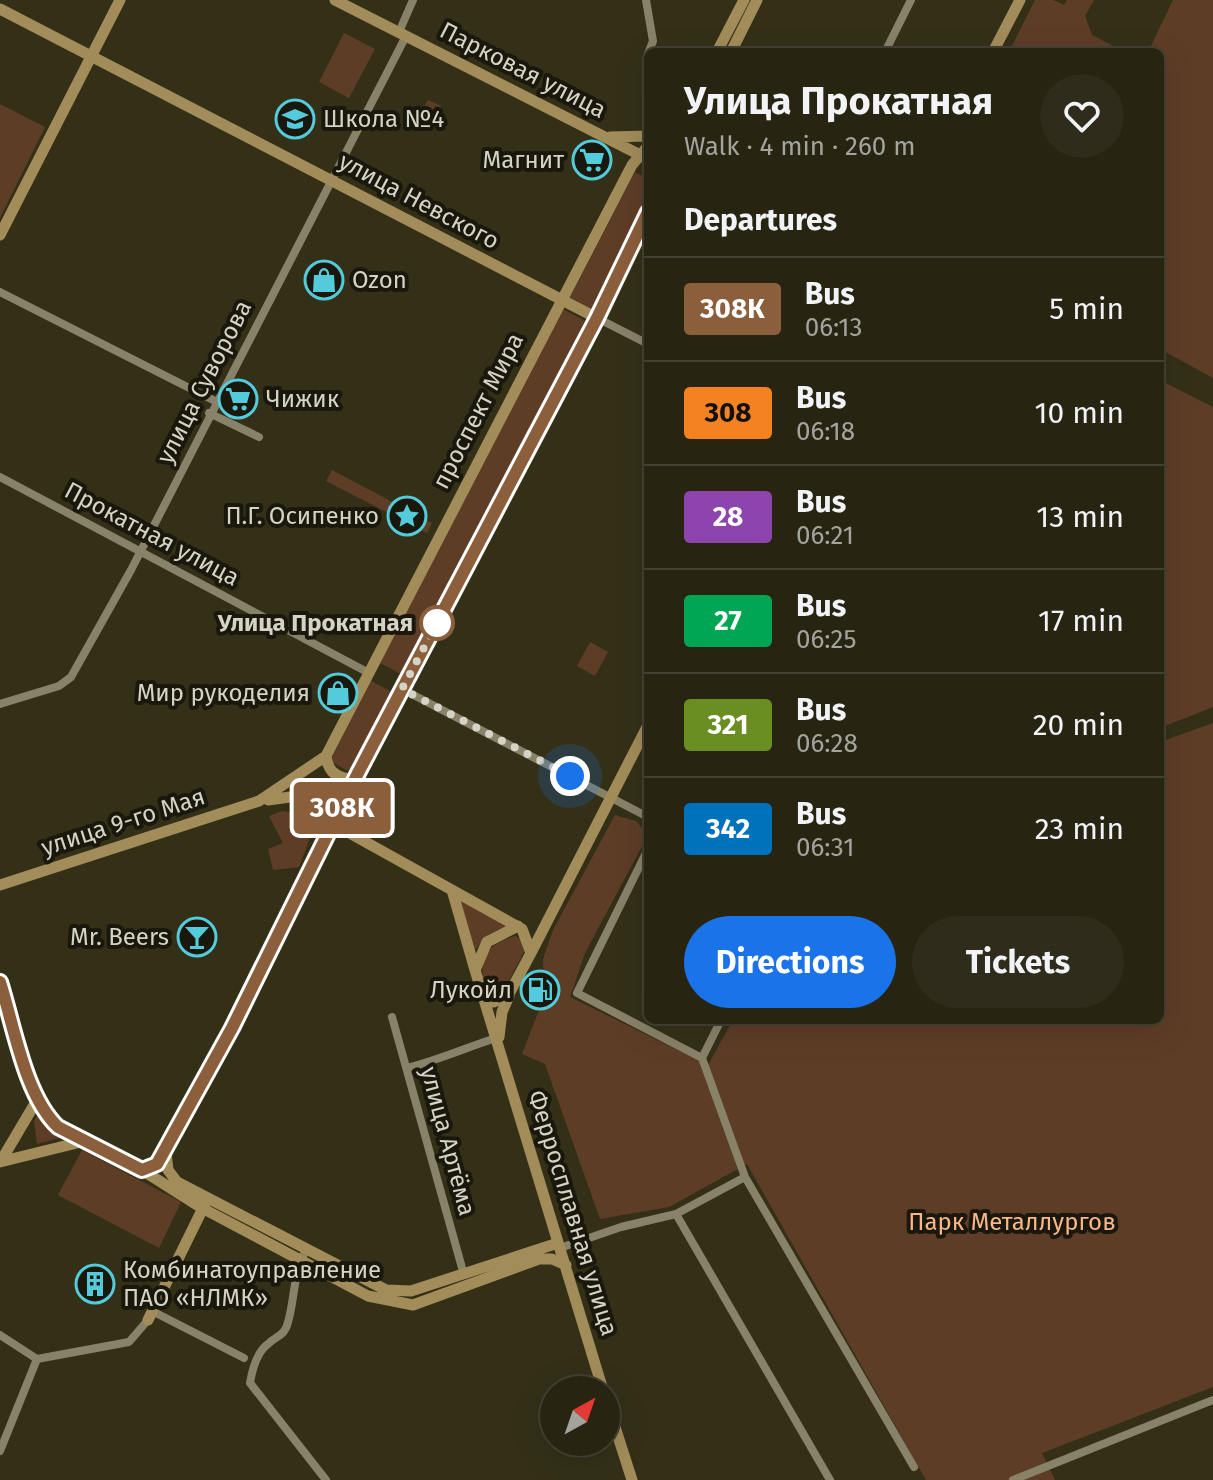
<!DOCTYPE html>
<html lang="en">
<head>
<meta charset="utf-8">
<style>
	:root { --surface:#272412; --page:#2f2c1b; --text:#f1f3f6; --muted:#a4a49f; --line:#434132; --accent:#1a73e8 }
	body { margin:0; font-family:"Fira Sans",sans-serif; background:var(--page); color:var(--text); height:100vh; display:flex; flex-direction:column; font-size:30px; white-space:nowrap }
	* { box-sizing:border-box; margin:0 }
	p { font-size:26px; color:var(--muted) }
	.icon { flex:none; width:44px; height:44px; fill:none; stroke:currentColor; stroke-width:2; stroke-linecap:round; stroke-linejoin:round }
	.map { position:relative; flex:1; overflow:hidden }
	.panel { position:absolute; left:644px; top:48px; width:520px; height:976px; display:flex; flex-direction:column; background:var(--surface); border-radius:12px; box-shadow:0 8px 32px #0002,0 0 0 2px var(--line) }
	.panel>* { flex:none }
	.badge { padding:0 16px; border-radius:6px; font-size:28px; line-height:52px }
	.needle { width:52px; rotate:40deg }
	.tools { position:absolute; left:540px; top:1376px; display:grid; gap:16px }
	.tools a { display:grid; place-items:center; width:80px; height:80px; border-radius:50%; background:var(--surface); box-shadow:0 8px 32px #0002,0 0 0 2px var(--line); font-size:40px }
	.you { position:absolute; width:40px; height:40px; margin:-20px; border:6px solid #fff; border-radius:50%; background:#1a73e8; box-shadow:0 0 0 12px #1a73e833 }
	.map>.badge { position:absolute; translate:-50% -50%; box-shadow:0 0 0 4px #fff }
	h2 { padding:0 40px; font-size:30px; line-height:72px }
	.round { display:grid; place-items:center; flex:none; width:84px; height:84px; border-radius:42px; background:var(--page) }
	.head { display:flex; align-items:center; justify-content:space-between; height:136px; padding:0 40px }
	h1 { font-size:38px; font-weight:700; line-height:60px }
	.action { display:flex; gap:16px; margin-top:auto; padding:16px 40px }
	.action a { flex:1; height:92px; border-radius:48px; background:var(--accent); color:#fff; font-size:32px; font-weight:700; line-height:92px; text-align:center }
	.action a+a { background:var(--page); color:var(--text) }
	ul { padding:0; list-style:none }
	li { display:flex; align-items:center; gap:24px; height:104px; padding:0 40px; border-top:2px solid var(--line) }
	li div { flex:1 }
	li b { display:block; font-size:30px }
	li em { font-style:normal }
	li .badge { min-width:88px; font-weight:700; text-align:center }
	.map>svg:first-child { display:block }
</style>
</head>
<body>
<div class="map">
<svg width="1213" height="1480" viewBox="0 0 1213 1480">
	<rect width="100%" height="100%" fill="#343018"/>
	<path fill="#5e3d27" d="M 1035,0 L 1053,0 L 1064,5 L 1067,0 L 1094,0 L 1085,16 L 1092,35 L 1125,52 L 1009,52 Z
		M 1173,0 L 1213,0 L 1213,378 L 1160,349 L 1160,52 L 1148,52 Z
		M 344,33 L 375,49 L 349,98 L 319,82 Z
		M 428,100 L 441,106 L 428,131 L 415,124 Z
		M 0,104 L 45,127 L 0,218 Z
		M 635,172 L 648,179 L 648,202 L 592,309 L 570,297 Z
		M 563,309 L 585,321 L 401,674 L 380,663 Z
		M 1160,380 L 1213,407 L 1213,707 L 1160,728 Z
		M 332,470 L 432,523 L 427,533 L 326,481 Z
		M 590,642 L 608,652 L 595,676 L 577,666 Z
		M 371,681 L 392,692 L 350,772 L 330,761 Z
		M 1213,723 L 1213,1387 L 1042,1453 L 1055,1480 L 926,1480 L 747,1164 L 669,1207 L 600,1219 L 545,1064 L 522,1054 L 544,997 L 543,959 L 553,930 L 615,815 L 636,821 L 648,835 L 585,953 L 570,997 L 708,1065 L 733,1020 L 1160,1020 L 1160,742 Z
		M 282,811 L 304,815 L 312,832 L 299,867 L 273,870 L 268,849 L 283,843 L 269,816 Z
		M 461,902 L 462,901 L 509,925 L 489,934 L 474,951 Z
		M 515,936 L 521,939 L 525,950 L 501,995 L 486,992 C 478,962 482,946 515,936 Z
		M 39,1113 L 50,1128 L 63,1137 L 37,1144 L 34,1121 Z
		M 82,1150 L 181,1202 L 159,1248 L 58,1195 Z"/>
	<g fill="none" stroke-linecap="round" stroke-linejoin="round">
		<path stroke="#878268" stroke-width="8" d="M 646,0 L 653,41 L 648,54
			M 399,32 L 413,0
			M 885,52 L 911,0
			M 0,292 L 215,401
			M 597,318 L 648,344
			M 209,413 L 259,437
			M 0,477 L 369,673
			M 402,689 L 648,817
			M 0,704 L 59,686 L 71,677 L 131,570 L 406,36
			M 648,849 L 577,993 L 702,1058 L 745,1177 L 914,1467
			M 392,1017 L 464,1275
			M 702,1058 L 721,1020
			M 407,1068 C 438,1060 465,1048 496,1038
			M 676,1214 L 830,1480
			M 560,1248 L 621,1227 L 676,1214 L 745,1177
			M 306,1250 C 293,1273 295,1298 288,1322 C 285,1336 276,1336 268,1344 C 257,1352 252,1371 250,1383 L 326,1480
			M 152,1311 L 244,1358
			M 0,1335 L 37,1359
			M 0,1451 L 37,1359 L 129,1342 L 148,1320
			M 1013,1480 L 1213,1400"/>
		<path stroke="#a28c59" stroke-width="11" d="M 335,0 L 648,159
			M 0,9 L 597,318
			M 717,52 L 744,0
			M 731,52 L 757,0
			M 993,52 L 1020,0
			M 610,137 L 648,136
			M 0,235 L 120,0
			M 326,756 C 328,771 335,777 350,779
			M 268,800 L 305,795 L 355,779
			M 317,804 L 344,830 L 522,929 L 531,953 L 509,994 L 494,1002 L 483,998
			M 0,885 L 259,801 L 326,756 L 632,165 L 648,146
			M 452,890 L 475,970
			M 518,926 L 487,942 L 475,970 L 603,1390
			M 531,953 L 648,725
			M 0,982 C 12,1021 23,1085 47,1116 C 63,1136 123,1163 149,1172
			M 499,1037 L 502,1012 L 509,996
			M 166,1153 L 168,1170 L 177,1182 L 386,1290 L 411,1291 L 558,1243
			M 1,1161 L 37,1100
			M 0,1162 L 85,1141
			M 142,1170 L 157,1164 L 166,1153 L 648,213
			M 142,1170 L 202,1208 L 368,1296 L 413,1305 L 539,1259 L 552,1259 L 566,1265
			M 148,1320 L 206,1202
			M 606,1399 L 632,1480"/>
	</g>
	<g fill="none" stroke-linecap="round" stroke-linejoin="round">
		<g stroke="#fff" stroke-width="18">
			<path id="line" d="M 0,982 C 14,1026 25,1096 58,1127 L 142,1170 L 157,1164 L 232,1028 L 358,773 L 597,318 L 648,212"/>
		</g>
		<use href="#line" stroke="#8b5e3c" stroke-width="12"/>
		<path stroke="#d5d3c5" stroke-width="8" stroke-dasharray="0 14.4" d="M 437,623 L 402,689 L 570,776"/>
	</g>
	<defs>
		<g id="school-ring" transform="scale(2)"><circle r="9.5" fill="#1a180d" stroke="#53cbda" stroke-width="1.5"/><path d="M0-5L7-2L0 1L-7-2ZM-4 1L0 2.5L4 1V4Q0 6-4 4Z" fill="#53cbda"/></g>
		<g id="supermarket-ring" transform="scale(2)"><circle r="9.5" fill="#1a180d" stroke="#53cbda" stroke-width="1.5"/><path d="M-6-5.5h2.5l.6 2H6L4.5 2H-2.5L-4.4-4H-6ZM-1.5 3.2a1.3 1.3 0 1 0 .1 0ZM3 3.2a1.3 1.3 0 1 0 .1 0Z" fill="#53cbda"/></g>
		<g id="shop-ring" transform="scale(2)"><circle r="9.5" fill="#1a180d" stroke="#53cbda" stroke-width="1.5"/><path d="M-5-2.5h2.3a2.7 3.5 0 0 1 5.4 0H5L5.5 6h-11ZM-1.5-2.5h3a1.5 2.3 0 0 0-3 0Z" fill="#53cbda"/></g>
		<g id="sight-ring" transform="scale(2)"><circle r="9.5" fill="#1a180d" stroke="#53cbda" stroke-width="1.5"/><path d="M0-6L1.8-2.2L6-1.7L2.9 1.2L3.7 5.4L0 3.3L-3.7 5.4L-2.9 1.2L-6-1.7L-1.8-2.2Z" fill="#53cbda"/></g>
		<g id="bar-ring" transform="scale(2)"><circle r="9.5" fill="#1a180d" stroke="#53cbda" stroke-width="1.5"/><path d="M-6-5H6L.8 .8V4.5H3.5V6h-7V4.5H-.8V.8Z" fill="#53cbda"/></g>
		<g id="fuel-ring" transform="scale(2)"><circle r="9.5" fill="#1a180d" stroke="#53cbda" stroke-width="1.5"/><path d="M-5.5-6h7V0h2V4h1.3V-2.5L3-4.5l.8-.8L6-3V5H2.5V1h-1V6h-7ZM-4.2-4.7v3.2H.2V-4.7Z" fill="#53cbda"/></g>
		<g id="building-ring" transform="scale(2)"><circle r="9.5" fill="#1a180d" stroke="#53cbda" stroke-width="1.5"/><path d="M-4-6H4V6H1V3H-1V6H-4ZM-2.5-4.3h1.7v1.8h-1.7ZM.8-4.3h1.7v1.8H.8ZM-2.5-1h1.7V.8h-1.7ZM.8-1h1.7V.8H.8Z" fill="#53cbda"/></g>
	</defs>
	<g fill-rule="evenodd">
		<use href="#school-ring" x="295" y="119"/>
		<use href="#supermarket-ring" x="592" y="160"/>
		<use href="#shop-ring" x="324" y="280"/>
		<use href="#supermarket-ring" x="238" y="399"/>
		<use href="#sight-ring" x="407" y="516"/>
		<use href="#shop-ring" x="338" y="693"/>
		<use href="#bar-ring" x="197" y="937"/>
		<use href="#fuel-ring" x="540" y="990"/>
		<use href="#building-ring" x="95" y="1284"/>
	</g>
	<circle fill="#fff" stroke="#8b5e3c" stroke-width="4" cx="437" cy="623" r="16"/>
	<g text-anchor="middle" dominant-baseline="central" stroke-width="8" stroke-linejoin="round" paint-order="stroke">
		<g font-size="24" fill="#d5d3c5" stroke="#1a180d">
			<text transform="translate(523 70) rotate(27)">Парковая улица</text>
			<text transform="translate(419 201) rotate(28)">улица Невского</text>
			<text transform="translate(204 382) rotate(-63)">улица Суворова</text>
			<text transform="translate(478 411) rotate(-63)">проспект Мира</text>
			<text transform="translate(152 534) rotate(28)">Прокатная улица</text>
			<text transform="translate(123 822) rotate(-18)">улица 9-го Мая</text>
			<text transform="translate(448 1141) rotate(75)">улица Артёма</text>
			<text transform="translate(573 1213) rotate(73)">Ферросплавная улица</text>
		</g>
		<g font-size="24" fill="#d5d3c5" stroke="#1a180d" text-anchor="end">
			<text x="323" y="119" text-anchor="start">Школа №4</text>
			<text x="564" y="160">Магнит</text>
			<text x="352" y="280" text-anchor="start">Ozon</text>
			<text x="266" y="399" text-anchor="start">Чижик</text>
			<text x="379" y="516">П.Г. Осипенко</text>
			<text x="310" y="693">Мир рукоделия</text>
			<text x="169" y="937">Mr. Beers</text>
			<text x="512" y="990">Лукойл</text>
			<text x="123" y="1270" text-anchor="start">Комбинатоуправление<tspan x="123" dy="28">ПАО «НЛМК»</tspan></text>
		</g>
		<g font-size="24" font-weight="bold" fill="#d5d3c5" stroke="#1a180d" text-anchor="end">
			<text x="413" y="623">Улица Прокатная</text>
		</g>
		<g font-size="24" fill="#fab687" stroke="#1a180d">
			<text x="1012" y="1222">Парк Металлургов</text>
		</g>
	</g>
</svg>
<div class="tools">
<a><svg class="needle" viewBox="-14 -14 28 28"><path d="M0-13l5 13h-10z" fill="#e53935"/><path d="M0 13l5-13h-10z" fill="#a4a49f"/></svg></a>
</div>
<div class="you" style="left:570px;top:776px"></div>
<b class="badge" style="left:342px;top:808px;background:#8b5e3c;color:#fff">308К</b>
<section class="panel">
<div class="head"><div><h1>Улица Прокатная</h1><p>Walk · 4 min · 260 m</p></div><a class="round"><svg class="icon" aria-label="heart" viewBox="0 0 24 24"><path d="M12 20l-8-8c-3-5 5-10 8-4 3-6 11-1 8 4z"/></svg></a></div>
<h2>Departures</h2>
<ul>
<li><span class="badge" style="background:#8b5e3c;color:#fff">308К</span><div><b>Bus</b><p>06:13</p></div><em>5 min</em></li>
<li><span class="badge" style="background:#f58220;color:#111">308</span><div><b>Bus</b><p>06:18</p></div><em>10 min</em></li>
<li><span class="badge" style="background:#8e44ad;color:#fff">28</span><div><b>Bus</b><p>06:21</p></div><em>13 min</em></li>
<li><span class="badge" style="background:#00a651;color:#fff">27</span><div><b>Bus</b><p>06:25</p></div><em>17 min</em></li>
<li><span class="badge" style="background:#6b8e23;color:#fff">321</span><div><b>Bus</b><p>06:28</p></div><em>20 min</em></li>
<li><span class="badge" style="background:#0072bc;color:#fff">342</span><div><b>Bus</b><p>06:31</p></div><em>23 min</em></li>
</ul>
<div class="action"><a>Directions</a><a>Tickets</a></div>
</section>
</div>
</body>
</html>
